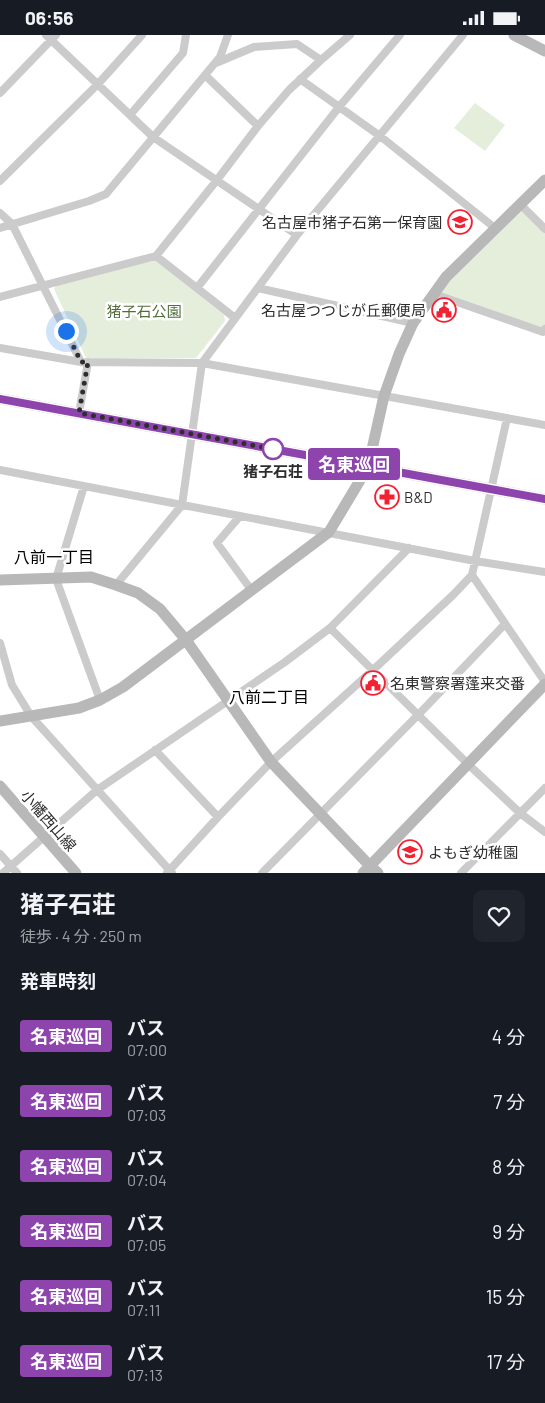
<!DOCTYPE html>
<html lang="ja">
<head>
<meta charset="utf-8">
<style>
	:root { --surface:#171b24; --page:#20242c; --text:#f1f3f6; --muted:#9ea1a6 }
	body { margin:0; font-family:Barlow,"Noto Sans JP",sans-serif; background:var(--page); color:var(--text); height:100vh; display:flex; flex-direction:column; font-size:19px; white-space:nowrap }
	* { box-sizing:border-box; margin:0 }
	p { font-size:16px; color:var(--muted) }
	.icon { flex:none; width:28px; height:28px; fill:none; stroke:currentColor; stroke-width:2; stroke-linecap:round; stroke-linejoin:round }
	.map { position:relative; height:838px; overflow:hidden }
	.details { display:flex; flex-direction:column; background:var(--surface); flex:1 }
	.details>* { flex:none }
	.badge { padding:0 10px; border-radius:4px; font-size:18px; line-height:32px }
	.you { position:absolute; width:25px; height:25px; margin:-12px; border:4px solid #fff; border-radius:50%; background:#1a73e8; box-shadow:0 0 0 8px #1a73e833 }
	.map>.badge { position:absolute; translate:-50% -50%; box-shadow:0 0 0 2px #fff }
	h2 { padding:0 20px; font-size:19px; line-height:45px }
	.round { display:grid; place-items:center; flex:none; width:52px; height:52px; border-radius:10px; background:var(--page) }
	.overview { display:flex; align-items:center; justify-content:space-between; height:85px; padding:0 20px }
	h1 { font-size:24px; font-weight:700; line-height:38px }
	ul { padding:0; list-style:none }
	li { display:flex; align-items:center; gap:15px; height:65px; padding:0 20px }
	li div { flex:1 }
	li b { display:block; font-size:19px }
	li em { font-style:normal }
	li .badge { min-width:55px; font-weight:700; text-align:center }
	.status { display:flex; justify-content:space-between; align-items:center; height:35px; padding:0 25px; background:var(--surface); direction:ltr }
	.status svg { height:14px; fill:currentColor }
	.map>svg:first-child { display:block }
</style>
</head>
<body>
<div class="status"><b>06:56</b><svg viewBox="0 0 49 12"><path d="M0 12V9h3v3zM5 12V6h3v6zM10 12V3h3v9zM15 12V0h3v12zM26 1h20v11H26zM47 4h2v5h-2z"/></svg></div>
<div class="map">
<svg width="545" height="838" viewBox="0 0 545 838">
	<rect width="100%" height="100%" fill="#fff"/>
	<path fill="#e5eddb" d="M 475,68 L 505,90 L 485,116 L 454,93 Z
		M 520,169 L 545,190 L 545,294 L 434,259 Z
		M 155,225 L 224,280 L 225,286 L 196,323 L 86,323 L 54,254 L 57,249 Z"/>
	<g fill="none" stroke-linecap="round" stroke-linejoin="round">
		<path stroke="#cbcbcb" stroke-width="8" d="M 46,0 L 153,102 L 297,200
			M 216,28 L 254,12 L 297,9 L 321,25
			M 205,40 L 258,91
			M 300,44 L 380,101 L 495,193
			M 0,58 L 56,0
			M 130,80 L 183,18 L 186,0
			M 0,146 L 98,49 L 142,0
			M 520,169 L 545,194
			M 0,178 L 12,189 L 81,327
			M 0,193 L 89,166 L 106,159 L 220,22 L 228,0
			M 156,221 L 235,283
			M 197,253 L 339,72 L 400,0
			M 258,253 L 413,288
			M 434,259 L 543,297 L 545,294
			M 0,262 L 156,221 L 217,145 L 258,91 L 289,55 L 321,25 L 350,0
			M 0,313 L 81,327 L 202,328 L 545,390
			M 79,378 L 88,327
			M 0,435 L 475,526 L 545,537
			M 84,451 L 56,544 L 100,665
			M 240,481 L 217,508 L 252,556
			M 472,540 L 545,647
			M 116,550 L 182,470 L 202,328 L 297,200 L 463,0
			M 330,593 L 468,729 L 520,778 L 545,797
			M 0,608 L 12,650 L 31,681 L 172,838
			M 155,715 L 218,782
			M 0,819 L 17,838
			M 3,838 L 97,755 L 285,627 L 330,593 L 409,513
			M 167,838 L 218,782 L 271,727 L 373,635 L 453,560 L 472,540 L 507,383
			M 262,838 L 419,679 L 505,589
			M 461,838 L 545,753"/>
		<path stroke="#b8b8b8" stroke-width="11" d="M 514,0 L 545,16
			M 0,364 L 545,464
			M 0,545 L 91,542 L 116,550 L 138,558 L 160,574 L 186,605 L 271,727 L 370,831 L 378,838
			M 0,686 L 79,673 L 100,665 L 123,652 L 329,497 L 368,432 L 384,361 L 399,319 L 413,288 L 446,242 L 545,145
			M 0,751 L 76,838
			M 363,838 L 545,649"/>
	</g>
	<g fill="none" stroke-linecap="round" stroke-linejoin="round">
		<g stroke="#fff" stroke-width="11">
			<path id="line" d="M 0,364 L 545,464"/>
		</g>
		<use href="#line" stroke="#8e44ad" stroke-width="8"/>
		<path stroke="#2e2e2e" stroke-width="5" stroke-dasharray="0 9" d="M 66,296 L 81,327 L 88,327 L 79,378 L 273,414"/>
	</g>
	<defs>
		<g id="school-ring" transform="scale(1.25)"><circle r="9.5" fill="#fff" stroke="#f32233" stroke-width="1.5"/><path d="M0-5L7-2L0 1L-7-2ZM-4 1L0 2.5L4 1V4Q0 6-4 4Z" fill="#f32233"/></g>
		<g id="civic-ring" transform="scale(1.25)"><circle r="9.5" fill="#fff" stroke="#f32233" stroke-width="1.5"/><path d="M-.6-6.5H3V-4.5H.6V-3L4-1V1h2V6H-6V1h2V-1L-.6-3ZM-1.2 2.5V6h2.4V2.5Z" fill="#f32233"/></g>
		<g id="pharmacy-ring" transform="scale(1.25)"><circle r="9.5" fill="#fff" stroke="#f32233" stroke-width="1.5"/><path d="M-2-6h4v4h4v4h-4v4h-4v-4h-4v-4h4Z" fill="#f32233"/></g>
	</defs>
	<g fill-rule="evenodd">
		<use href="#school-ring" x="460" y="187"/>
		<use href="#civic-ring" x="444" y="275"/>
		<use href="#pharmacy-ring" x="387" y="462"/>
		<use href="#civic-ring" x="373" y="648"/>
		<use href="#school-ring" x="410" y="817"/>
	</g>
	<circle fill="#fff" stroke="#8e44ad" stroke-width="2.5" cx="273" cy="414" r="10"/>
	<g text-anchor="middle" dominant-baseline="central" stroke-width="5" stroke-linejoin="round" paint-order="stroke">
		<g font-size="15" fill="#2e2e2e" stroke="#fff" text-anchor="start">
			<text x="442" y="187" text-anchor="end">名古屋市猪子石第一保育園</text>
			<text x="426" y="275" text-anchor="end">名古屋つつじが丘郵便局</text>
			<text x="404" y="462">B&amp;D</text>
			<text x="390" y="648">名東警察署蓬来交番</text>
			<text x="428" y="817">よもぎ幼稚園</text>
		</g>
		<g font-size="15" fill="#526e38" stroke="#fff">
			<text x="144" y="276">猪子石公園</text>
		</g>
		<g font-size="15" font-weight="bold" fill="#2e2e2e" stroke="#fff">
			<text x="273" y="436">猪子石荘</text>
		</g>
		<g font-size="15" fill="#2e2e2e" stroke="#fff">
			<text transform="translate(49 785) rotate(49)">小幡西山線</text>
		</g>
		<g font-size="16" fill="#000" stroke="#fff">
			<text x="54" y="521">八前一丁目</text>
			<text x="269" y="661">八前二丁目</text>
		</g>
	</g>
</svg>
<div class="you" style="left:66px;top:296px"></div>
<b class="badge" style="left:354px;top:429px;background:#8e44ad;color:#fff">名東巡回</b>
</div>
<section class="details">
<div class="overview"><div><h1>猪子石荘</h1><p>徒歩 · 4 分 · 250 m</p></div><a class="round"><svg class="icon" aria-label="heart" viewBox="0 0 24 24"><path d="M12 20l-8-8c-3-5 5-10 8-4 3-6 11-1 8 4z"/></svg></a></div>
<h2>発車時刻</h2>
<ul>
<li><span class="badge" style="background:#8e44ad;color:#fff">名東巡回</span><div><b>バス</b><p>07:00</p></div><em>4 分</em></li>
<li><span class="badge" style="background:#8e44ad;color:#fff">名東巡回</span><div><b>バス</b><p>07:03</p></div><em>7 分</em></li>
<li><span class="badge" style="background:#8e44ad;color:#fff">名東巡回</span><div><b>バス</b><p>07:04</p></div><em>8 分</em></li>
<li><span class="badge" style="background:#8e44ad;color:#fff">名東巡回</span><div><b>バス</b><p>07:05</p></div><em>9 分</em></li>
<li><span class="badge" style="background:#8e44ad;color:#fff">名東巡回</span><div><b>バス</b><p>07:11</p></div><em>15 分</em></li>
<li><span class="badge" style="background:#8e44ad;color:#fff">名東巡回</span><div><b>バス</b><p>07:13</p></div><em>17 分</em></li>
</ul>
</section>
</body>
</html>
